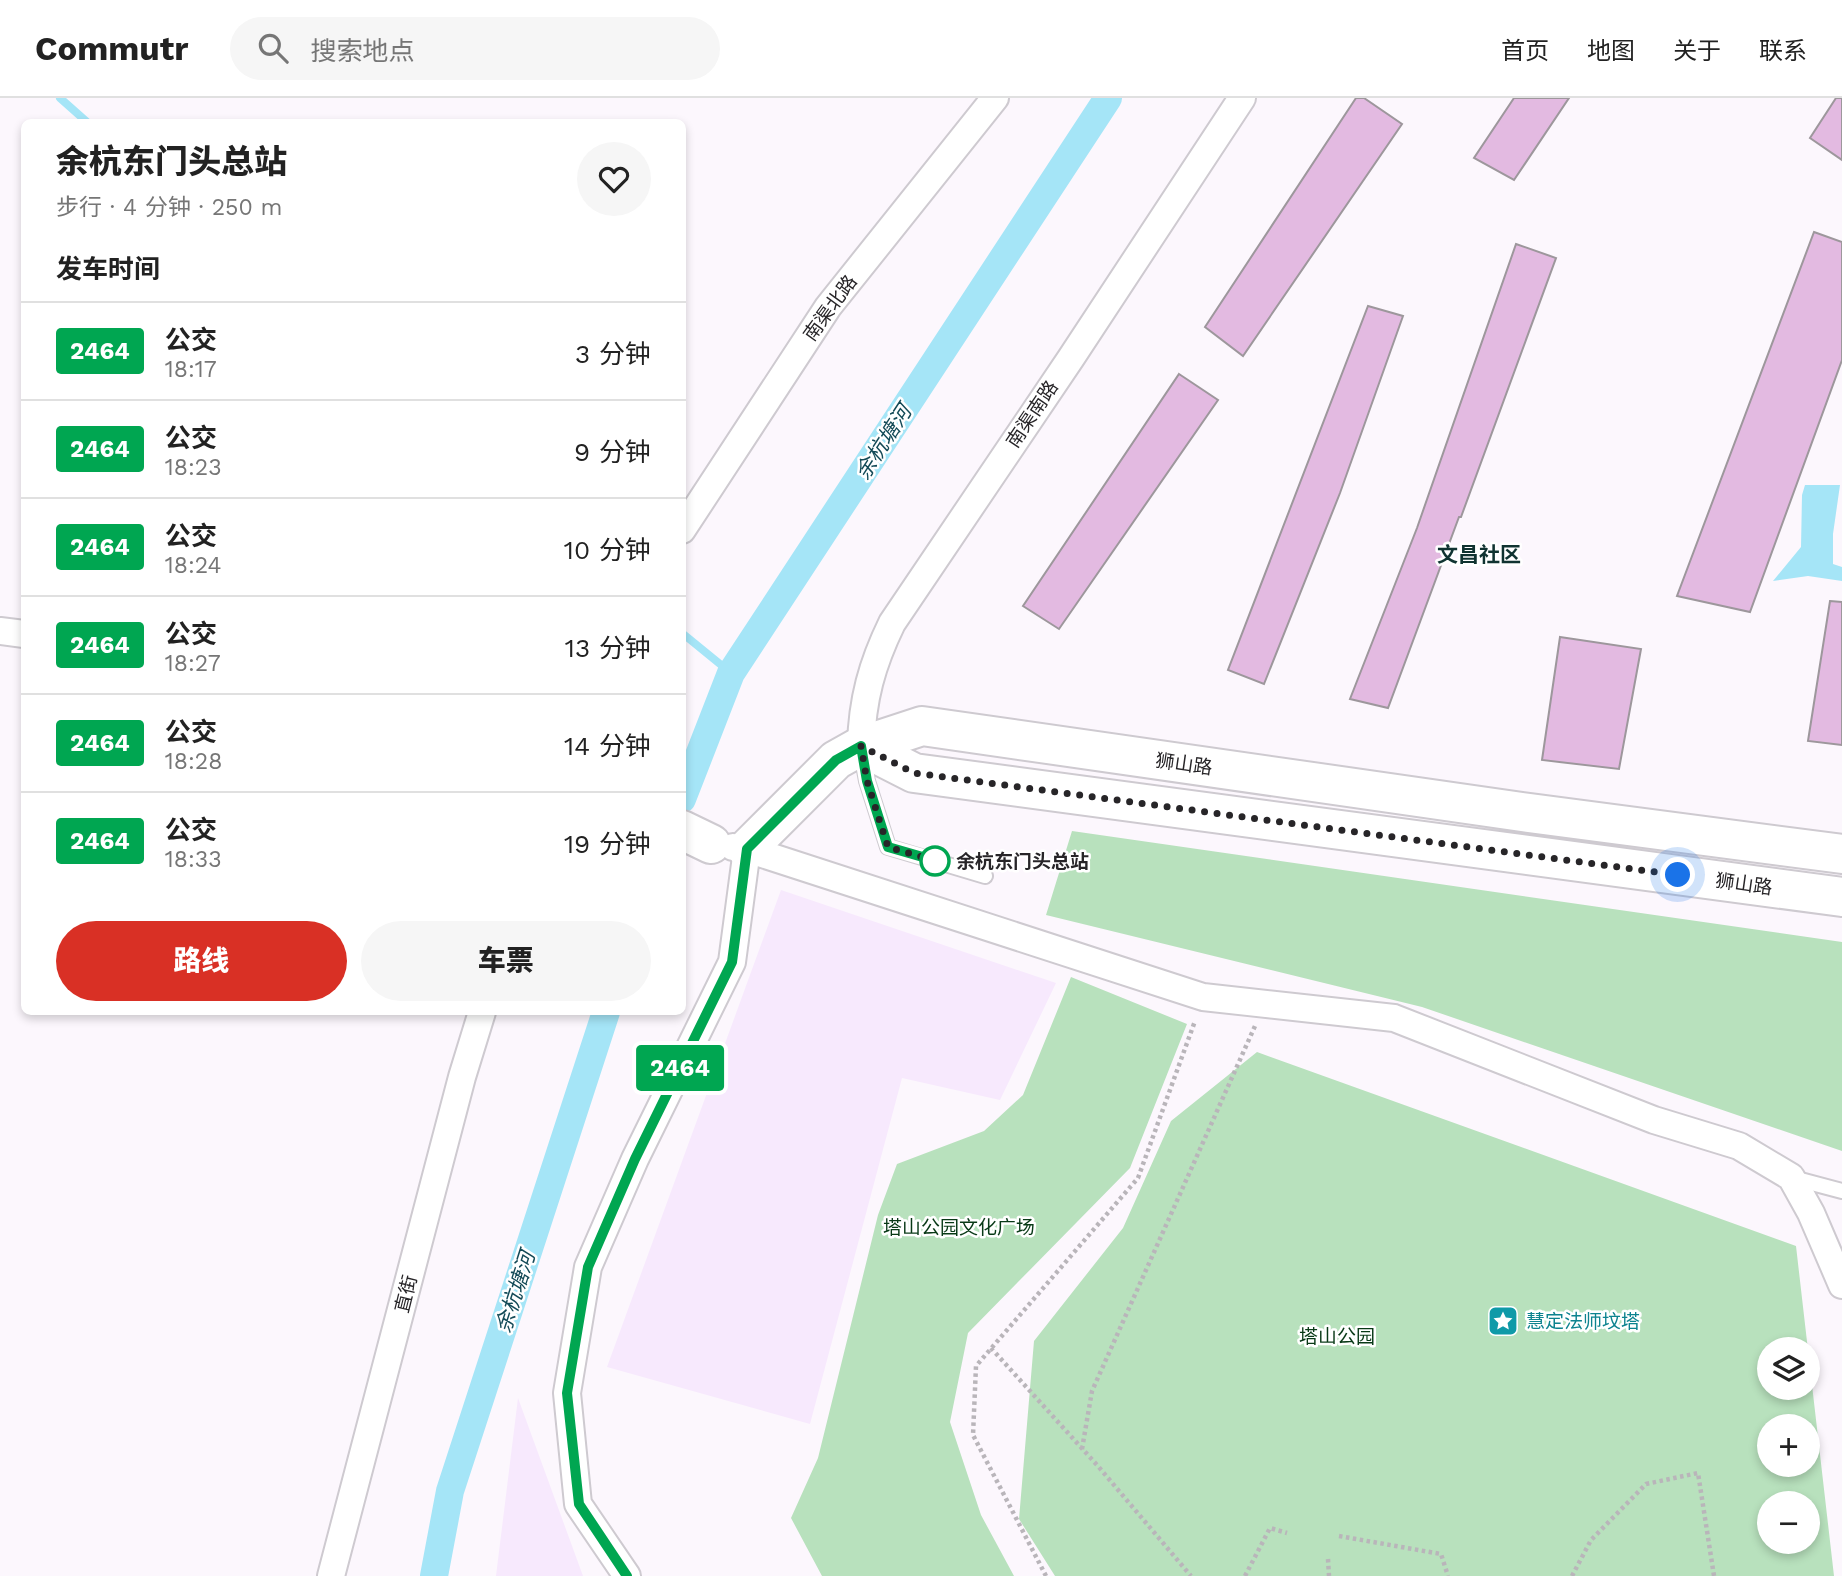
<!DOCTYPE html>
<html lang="zh">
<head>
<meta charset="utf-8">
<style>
	:root { --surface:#fff; --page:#f6f6f6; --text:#222; --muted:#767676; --line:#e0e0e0; --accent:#d93025 }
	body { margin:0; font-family:"Work Sans","Noto Sans SC",sans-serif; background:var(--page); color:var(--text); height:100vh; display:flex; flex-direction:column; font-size:26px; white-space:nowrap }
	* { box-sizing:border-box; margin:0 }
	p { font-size:23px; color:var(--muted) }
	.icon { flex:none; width:38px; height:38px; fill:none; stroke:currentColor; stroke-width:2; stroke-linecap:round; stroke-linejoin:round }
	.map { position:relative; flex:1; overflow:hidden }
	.panel { position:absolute; left:21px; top:21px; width:665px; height:896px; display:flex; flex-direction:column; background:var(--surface); border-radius:10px; box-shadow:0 4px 10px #0003 }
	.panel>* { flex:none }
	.badge { padding:0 14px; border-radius:5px; font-size:24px; line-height:46px }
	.tools { position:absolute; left:1757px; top:1239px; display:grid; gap:14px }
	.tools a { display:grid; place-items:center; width:63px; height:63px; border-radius:50%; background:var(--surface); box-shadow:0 4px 10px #0003; font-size:35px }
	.you { position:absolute; width:35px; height:35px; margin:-18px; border:5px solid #fff; border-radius:50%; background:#1a73e8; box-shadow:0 0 0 10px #1a73e833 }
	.map>.badge { position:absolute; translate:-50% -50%; box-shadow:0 0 0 4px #fff }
	h2 { padding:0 35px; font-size:26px; line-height:63px }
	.round { display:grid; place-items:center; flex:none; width:74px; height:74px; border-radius:37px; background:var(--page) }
	.headline { display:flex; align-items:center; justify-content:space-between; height:119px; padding:0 35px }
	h1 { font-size:33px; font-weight:800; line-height:52px }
	.button { display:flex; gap:14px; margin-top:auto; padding:14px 35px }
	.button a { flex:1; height:80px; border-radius:42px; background:var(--accent); color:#fff; font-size:28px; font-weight:800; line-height:80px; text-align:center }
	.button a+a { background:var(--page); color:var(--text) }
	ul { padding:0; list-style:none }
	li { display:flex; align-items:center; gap:21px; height:98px; padding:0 35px; border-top:2px solid var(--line) }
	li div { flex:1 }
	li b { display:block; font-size:26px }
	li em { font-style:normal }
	li .badge { min-width:77px; font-weight:700; text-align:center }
	header { display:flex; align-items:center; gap:42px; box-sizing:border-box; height:98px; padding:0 35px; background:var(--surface); border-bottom:2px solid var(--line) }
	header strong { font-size:33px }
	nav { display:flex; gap:38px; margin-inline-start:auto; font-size:24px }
	.search { width:490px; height:63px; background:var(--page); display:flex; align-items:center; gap:18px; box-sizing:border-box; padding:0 24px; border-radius:38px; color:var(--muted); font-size:26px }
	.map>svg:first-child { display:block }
</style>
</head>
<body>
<header>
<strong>Commutr</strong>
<div class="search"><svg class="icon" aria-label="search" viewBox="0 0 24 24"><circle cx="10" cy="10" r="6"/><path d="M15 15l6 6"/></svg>搜索地点</div>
<nav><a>首页</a><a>地图</a><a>关于</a><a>联系</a></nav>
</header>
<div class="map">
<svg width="1842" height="1478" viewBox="0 0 1842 1478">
	<rect width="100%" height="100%" fill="#fcf7fd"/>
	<path fill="#f7e9fd" d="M 781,792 L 1056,885 L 1000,1002 L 902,980 L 810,1326 L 607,1269 Z
		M 518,1300 L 583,1478 L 496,1478 Z"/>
	<path fill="#b8e1bd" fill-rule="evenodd" d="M 1072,733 L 1842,844 L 1842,1053 L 1422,909 L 1046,817 Z
		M 1071,879 L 1187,926 L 1130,1070 L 968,1235 L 950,1324 L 981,1417 L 1014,1478 L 822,1478 L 791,1420 L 818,1360 L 878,1117 L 897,1066 L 984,1033 L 1023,997 Z
		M 1257,954 L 1796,1148 L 1834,1478 L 1055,1478 L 1019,1421 L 1034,1243 L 1123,1130 L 1171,1023 ZM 1808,1251 L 1808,1290 L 1769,1290 L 1769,1251 ZM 1769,1328 L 1808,1328 L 1808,1367 L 1769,1367 ZM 1769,1405 L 1808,1405 L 1808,1444 L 1769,1444 Z"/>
	<path fill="#a5e5f7" d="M 1805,387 L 1840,387 L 1833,436 L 1833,466 L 1842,469 L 1842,483 L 1808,478 L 1773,483 L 1801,449 L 1802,397 Z"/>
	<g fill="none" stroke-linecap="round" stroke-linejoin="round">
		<path stroke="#a5e5f7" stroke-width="8" d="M 60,0 L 87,24
			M 682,535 L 731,575"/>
		<path stroke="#a5e5f7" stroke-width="28" d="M 682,701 L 731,575 L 1108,0
			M 434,1478 L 450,1393 L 606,914"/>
	</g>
	<path fill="#e3bae1" stroke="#9d979c" stroke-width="2" d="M 1356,0 L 1364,0 L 1402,26 L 1243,258 L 1205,229 Z
		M 1514,0 L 1569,0 L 1514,82 L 1474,60 Z
		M 1836,0 L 1842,0 L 1842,62 L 1810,40 Z
		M 1814,134 L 1842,144 L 1842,262 L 1750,514 L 1677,498 Z
		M 1516,146 L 1556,160 L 1461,419 L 1459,419 L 1388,610 L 1350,601 L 1417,430 Z
		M 1368,208 L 1403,218 L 1340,395 L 1264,586 L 1228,572 Z
		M 1179,276 L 1218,302 L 1059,531 L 1023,508 Z
		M 1830,503 L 1842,504 L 1842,647 L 1808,643 Z
		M 1560,539 L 1641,551 L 1619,671 L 1542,662 Z"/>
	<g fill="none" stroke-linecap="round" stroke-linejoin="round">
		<g stroke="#cecad0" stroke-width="18">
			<path id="lane" d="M 862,656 L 867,683 L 888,749 L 985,778
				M 1793,1080 L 1842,1093"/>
		</g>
		<g stroke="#cecad0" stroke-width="30">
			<path id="street" d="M 682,432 L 828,209 L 995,0
				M 0,533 L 24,536
				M 861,648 C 862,602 872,566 892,525 L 1071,260 L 1242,0
				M 733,749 L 747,751 L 1203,899 L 1394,920 L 1654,1022 L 1739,1048 L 1791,1079 L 1811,1115 L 1842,1187
				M 331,1478 L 462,979 L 482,914
				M 627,1478 L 578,1406 L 567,1295 L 588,1169 L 635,1061 L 732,864 L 747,751"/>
		</g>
		<g stroke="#cecad0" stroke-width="42">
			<path id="secondary" d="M 861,648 L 914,675 L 1842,799
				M 682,732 L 711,746
				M 747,751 L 836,662 L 861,648 L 922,628 L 1522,714 L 1842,756"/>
		</g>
		<path stroke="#b9b5ba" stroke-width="4.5" stroke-dasharray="3.5 3.5" stroke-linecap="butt" d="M 991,1250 L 1097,1367 L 1191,1478
			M 1082,1351 L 1092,1293 L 1255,928
			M 1339,1438 L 1441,1456 L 1448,1478
			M 1328,1461 L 1329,1478
			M 1046,1478 L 973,1337 L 976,1268 L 1138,1080 L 1195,923
			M 1245,1478 L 1270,1430 L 1287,1435
			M 1572,1478 L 1591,1442 L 1646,1386 L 1698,1375 L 1714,1478"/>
		<use href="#lane" stroke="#fff" stroke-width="14"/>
		<use href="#street" stroke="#fff" stroke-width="26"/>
		<use href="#secondary" stroke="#fff" stroke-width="38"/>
	</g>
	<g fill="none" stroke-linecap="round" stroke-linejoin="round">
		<g stroke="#fff" stroke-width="16">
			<path id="line" d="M 627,1478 L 579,1406 L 567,1295 L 588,1169 L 635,1061 L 732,864 L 747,751 L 836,662 L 861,648 L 867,683 L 888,749 L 940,764"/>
		</g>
		<use href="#line" stroke="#00a651" stroke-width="10"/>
		<path stroke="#272528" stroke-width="7" stroke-dasharray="0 12.6" d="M 935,763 L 940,764 L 888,749 L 867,683 L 861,648 L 914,675 L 1678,777"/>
	</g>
	<defs>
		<g id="sight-square" transform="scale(1.575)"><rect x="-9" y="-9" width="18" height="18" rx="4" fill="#0f9aa8" stroke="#fff"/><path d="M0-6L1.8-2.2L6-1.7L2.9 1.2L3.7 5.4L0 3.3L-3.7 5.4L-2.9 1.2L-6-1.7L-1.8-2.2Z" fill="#fff"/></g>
	</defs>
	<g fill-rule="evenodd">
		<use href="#sight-square" x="1503" y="1223"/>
	</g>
	<circle fill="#fff" stroke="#00a651" stroke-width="3.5" cx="935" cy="763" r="14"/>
	<g text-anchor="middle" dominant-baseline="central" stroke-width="5" stroke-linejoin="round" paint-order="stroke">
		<g font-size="19" fill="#272528" stroke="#fff">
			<text transform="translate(830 210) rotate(-54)">南渠北路</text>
			<text transform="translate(1032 316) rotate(-56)">南渠南路</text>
			<text transform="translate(1184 666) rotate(8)">狮山路</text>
			<text transform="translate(1744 786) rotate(8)">狮山路</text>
			<text transform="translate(406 1196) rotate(-76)">直街</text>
		</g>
		<g font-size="19" font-weight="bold" fill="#272528" stroke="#fff" text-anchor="start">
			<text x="956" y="763">余杭东门头总站</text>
		</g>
		<g font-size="19" fill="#083916" stroke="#fff">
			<text x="959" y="1129">塔山公园文化广场</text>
			<text x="1337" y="1238">塔山公园</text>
		</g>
		<g font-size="19" fill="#0d838f" stroke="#fff" text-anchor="start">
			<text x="1526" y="1223">慧定法师坟塔</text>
		</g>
		<g font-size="21" font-style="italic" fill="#134a57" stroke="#fff">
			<text transform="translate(883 344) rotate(-57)">余杭塘河</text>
			<text transform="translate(515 1194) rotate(-72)">余杭塘河</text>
		</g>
		<g font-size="21" font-weight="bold" fill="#103331" stroke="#fff">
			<text x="1479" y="456">文昌社区</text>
		</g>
	</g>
</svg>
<div class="tools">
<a><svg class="icon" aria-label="layers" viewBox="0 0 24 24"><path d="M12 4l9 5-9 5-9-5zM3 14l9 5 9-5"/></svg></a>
<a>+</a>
<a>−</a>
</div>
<div class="you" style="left:1678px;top:777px"></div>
<b class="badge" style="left:680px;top:970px;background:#00a651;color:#fff">2464</b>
<section class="panel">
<div class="headline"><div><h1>余杭东门头总站</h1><p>步行 · 4 分钟 · 250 m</p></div><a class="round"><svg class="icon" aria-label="heart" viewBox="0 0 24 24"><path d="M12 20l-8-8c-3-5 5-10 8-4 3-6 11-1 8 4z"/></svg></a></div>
<h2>发车时间</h2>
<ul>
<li><span class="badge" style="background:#00a651;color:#fff">2464</span><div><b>公交</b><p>18:17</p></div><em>3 分钟</em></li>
<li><span class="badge" style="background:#00a651;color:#fff">2464</span><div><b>公交</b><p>18:23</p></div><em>9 分钟</em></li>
<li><span class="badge" style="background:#00a651;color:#fff">2464</span><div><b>公交</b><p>18:24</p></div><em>10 分钟</em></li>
<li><span class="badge" style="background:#00a651;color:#fff">2464</span><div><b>公交</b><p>18:27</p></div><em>13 分钟</em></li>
<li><span class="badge" style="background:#00a651;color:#fff">2464</span><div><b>公交</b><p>18:28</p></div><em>14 分钟</em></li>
<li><span class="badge" style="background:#00a651;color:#fff">2464</span><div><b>公交</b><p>18:33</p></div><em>19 分钟</em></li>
</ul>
<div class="button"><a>路线</a><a>车票</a></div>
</section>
</div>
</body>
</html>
